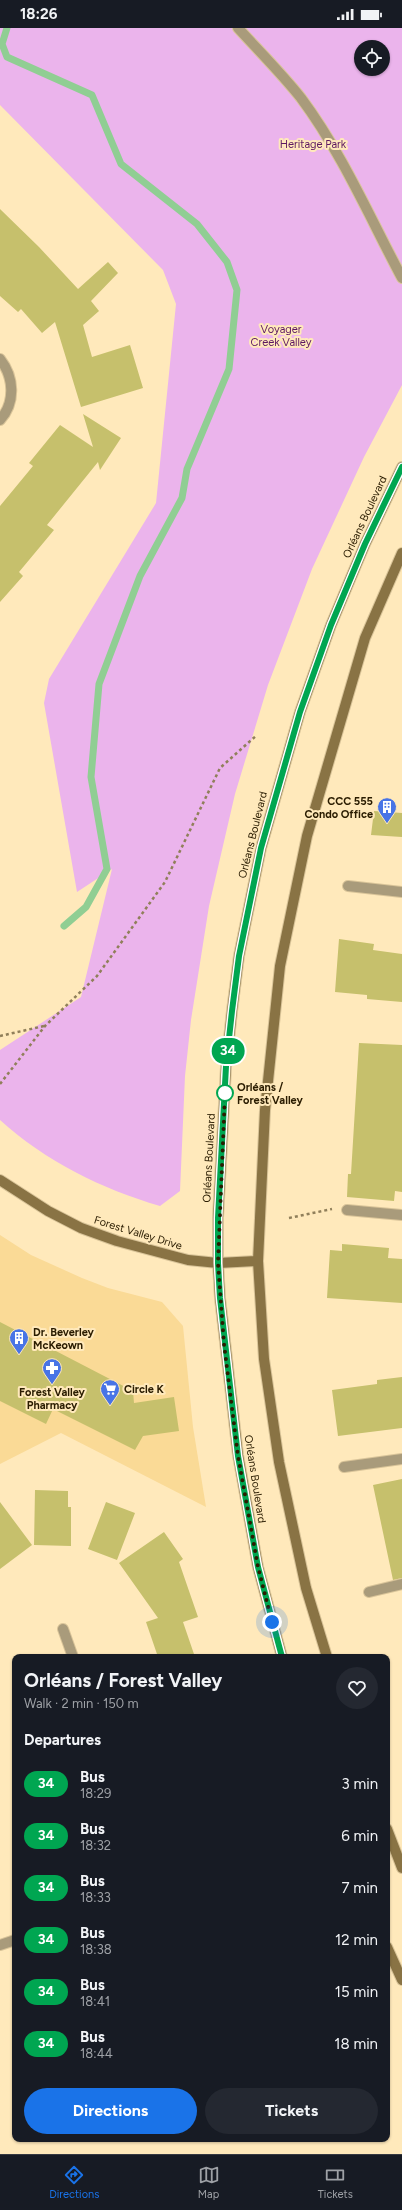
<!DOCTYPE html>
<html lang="en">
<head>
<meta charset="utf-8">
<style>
	:root { --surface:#171b24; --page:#242831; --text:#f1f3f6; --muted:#9ea1a6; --line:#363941; --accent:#1a73e8 }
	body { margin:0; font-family:Figtree,sans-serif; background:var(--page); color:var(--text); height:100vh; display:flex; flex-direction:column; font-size:15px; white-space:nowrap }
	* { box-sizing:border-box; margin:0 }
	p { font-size:13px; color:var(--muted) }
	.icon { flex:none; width:22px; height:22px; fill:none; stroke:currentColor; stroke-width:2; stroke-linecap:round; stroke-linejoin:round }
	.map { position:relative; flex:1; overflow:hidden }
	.details { position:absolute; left:12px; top:1626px; width:378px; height:488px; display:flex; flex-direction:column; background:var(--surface); border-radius:8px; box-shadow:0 1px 3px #0004 }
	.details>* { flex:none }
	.badge { padding:0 8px; border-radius:13px; font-size:14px; line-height:26px }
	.buttons { position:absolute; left:354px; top:12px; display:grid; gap:8px }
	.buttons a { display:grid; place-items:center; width:36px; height:36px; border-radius:50%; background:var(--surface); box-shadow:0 1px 3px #0004; font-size:20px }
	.you { position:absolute; width:20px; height:20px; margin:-10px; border:3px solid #fff; border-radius:50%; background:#1a73e8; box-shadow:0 0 0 6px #1a73e833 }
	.map>.badge { position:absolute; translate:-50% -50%; box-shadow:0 0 0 2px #fff }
	h2 { padding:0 12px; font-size:15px; line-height:36px }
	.round { display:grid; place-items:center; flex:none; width:42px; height:42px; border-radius:21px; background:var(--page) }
	.headline { display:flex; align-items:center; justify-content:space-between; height:68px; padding:0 12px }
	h1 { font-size:19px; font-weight:700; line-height:30px }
	.primary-button { display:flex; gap:8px; margin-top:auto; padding:8px 12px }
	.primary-button a { flex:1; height:46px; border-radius:24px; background:var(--accent); color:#fff; font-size:16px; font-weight:700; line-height:46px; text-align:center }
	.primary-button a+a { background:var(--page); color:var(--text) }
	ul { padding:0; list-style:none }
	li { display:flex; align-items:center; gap:12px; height:52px; padding:0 12px }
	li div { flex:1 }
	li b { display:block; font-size:15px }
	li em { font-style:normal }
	li .badge { min-width:44px; font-weight:700; text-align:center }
	.status { display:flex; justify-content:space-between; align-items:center; height:28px; padding:0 20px; background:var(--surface); direction:ltr }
	.status svg { height:11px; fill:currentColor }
	.tabs { display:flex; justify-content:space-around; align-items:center; height:56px; border-top:1px solid var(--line); background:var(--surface); font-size:11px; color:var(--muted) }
	.tabs a { display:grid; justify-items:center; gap:2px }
	.tabs .selected { color:var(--accent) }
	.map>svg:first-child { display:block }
</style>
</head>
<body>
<div class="status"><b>18:26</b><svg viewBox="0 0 49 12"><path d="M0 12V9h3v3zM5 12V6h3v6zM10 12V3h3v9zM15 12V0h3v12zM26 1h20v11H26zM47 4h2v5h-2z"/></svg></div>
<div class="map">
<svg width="402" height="2126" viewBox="0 0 402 2126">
	<rect width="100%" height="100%" fill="#ffe9bb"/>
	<path fill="#fada96" d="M 0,1207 L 31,1227 L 82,1250 L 108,1260 L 162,1274 L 183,1298 L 193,1399 L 206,1479 L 61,1405 L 0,1436 Z"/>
	<path fill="#ebb4ec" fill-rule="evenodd" d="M 0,0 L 402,0 L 402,357 L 364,429 L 312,541 L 268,657 L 235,766 L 209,878 L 191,992 L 185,1048 L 180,1163 L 160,1178 C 102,1161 45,1133 0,1092 L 0,1022 L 81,969 L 112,841 L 77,864 L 44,675 L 49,651 L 156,475 L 176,276 L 163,242 L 0,77 ZM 361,19 L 383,19 L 383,41 L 361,41 Z"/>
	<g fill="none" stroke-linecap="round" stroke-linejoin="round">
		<path stroke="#90ce93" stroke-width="7" d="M 7,0 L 2,16 L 7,29 L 92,67 L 121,136 L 197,196 L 227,234 L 237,262 L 229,341 L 187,441 L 182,470 L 140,548 L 99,656 L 91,749 L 107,841 L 86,879 L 64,898"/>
	</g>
	<path fill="#c6c06c" d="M 0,181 L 39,219 L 78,261 L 108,234 L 118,245 L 91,273 L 99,283 L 83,297 L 92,329 L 130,317 L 143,360 L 81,379 L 55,294 L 42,305 L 21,281 L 18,284 L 0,268 Z
		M 83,386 L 121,410 L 100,442 L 98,434 L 47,497 L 54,502 L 19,544 L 23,548 L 0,574 L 0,478 L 33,438 L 29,435 L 60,397 L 93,419 Z
		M 374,783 L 402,785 L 402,809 L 371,807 Z
		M 339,911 L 374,916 L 373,922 L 402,926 L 402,974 L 367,971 L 367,967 L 335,964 Z
		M 359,1015 L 402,1017 L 402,1164 L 395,1163 L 394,1173 L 347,1169 L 348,1146 L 351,1146 Z
		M 342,1216 L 389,1220 L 388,1230 L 402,1231 L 402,1275 L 327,1270 L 330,1222 L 342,1223 Z
		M 0,1294 L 133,1363 L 134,1375 L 174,1369 L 179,1403 L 143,1408 L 135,1422 L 53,1381 L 46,1396 L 0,1373 Z
		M 402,1349 L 402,1400 L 338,1408 L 332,1362 L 377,1356 L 377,1352 Z
		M 402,1451 L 402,1550 L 393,1552 L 373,1457 Z
		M 35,1462 L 68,1463 L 68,1479 L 71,1479 L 71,1518 L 34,1517 Z
		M 0,1474 L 32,1517 L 0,1541 Z
		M 106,1474 L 135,1485 L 117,1532 L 88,1521 Z
		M 164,1504 L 183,1531 L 179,1534 L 198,1589 L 183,1594 L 195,1629 L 158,1629 L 146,1594 L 158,1590 L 119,1535 Z"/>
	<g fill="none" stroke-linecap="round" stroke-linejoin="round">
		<g stroke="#d9c499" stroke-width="12">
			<path id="lane" d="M 238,0 C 259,23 282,46 301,70 C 342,125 370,190 402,250
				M 348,858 L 402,864
				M 347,1182 L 402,1187
				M 344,1439 L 402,1431
				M 369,1564 L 402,1556"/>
		</g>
		<g stroke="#d9c499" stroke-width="12">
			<path id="street" d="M 0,331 C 14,349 16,374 0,392
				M 63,1601 L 73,1629
				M 0,1917 L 15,1912"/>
		</g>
		<g stroke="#d9c499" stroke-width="12">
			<path id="secondary" d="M 0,1152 L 48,1183 L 81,1200 L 117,1213 L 188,1232 L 218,1235 L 258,1233
				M 282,1629 L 258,1539 L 238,1427 L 220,1270 L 218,1235 L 218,1190 L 226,1039 L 232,983 L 239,928 L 261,820 L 300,684 L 331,597 L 365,516 L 402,439
				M 327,1629 L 306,1560 L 279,1434 L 264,1331 L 258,1233 L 265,1082 L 280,938 L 307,808 L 365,610 L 402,525
				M 387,1801 L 402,1840
				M 387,1919 L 402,1952"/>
		</g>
		<path stroke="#907f5a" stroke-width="2.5" stroke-dasharray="3 3" stroke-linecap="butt" d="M 0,1008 L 44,998
			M 0,1056 L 45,998 L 97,948 L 165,854 L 220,740 L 257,707
			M 289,1190 L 332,1181"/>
		<use href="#lane" stroke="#a99b7b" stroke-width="10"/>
		<use href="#street" stroke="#a99b7b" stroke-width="10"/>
		<use href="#secondary" stroke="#897344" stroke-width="10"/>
	</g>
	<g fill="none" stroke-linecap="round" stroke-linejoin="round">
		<g stroke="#fff" stroke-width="9">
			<path id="line" d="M 282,1629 L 258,1539 L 238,1428 L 220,1270 L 218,1235 L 218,1190 L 226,1038 L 232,983 L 239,928 L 261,820 L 300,684 L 331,597 L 365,516 L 402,439"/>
		</g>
		<use href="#line" stroke="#00a651" stroke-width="6"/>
		<path stroke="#2a1c00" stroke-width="4" stroke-dasharray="0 7.2" d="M 225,1065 L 218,1235 L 224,1316 L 238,1428 L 258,1539 L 272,1594"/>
	</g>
	<defs>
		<g id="building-pin" transform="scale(1)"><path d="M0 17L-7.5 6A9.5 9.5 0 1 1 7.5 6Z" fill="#4874e6" stroke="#ffe9bb"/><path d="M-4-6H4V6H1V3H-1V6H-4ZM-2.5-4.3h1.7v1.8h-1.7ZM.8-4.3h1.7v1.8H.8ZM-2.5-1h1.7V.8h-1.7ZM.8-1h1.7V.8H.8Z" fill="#fff"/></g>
		<g id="pharmacy-pin" transform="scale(1)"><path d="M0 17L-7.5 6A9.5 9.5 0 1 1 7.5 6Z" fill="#4874e6" stroke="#ffe9bb"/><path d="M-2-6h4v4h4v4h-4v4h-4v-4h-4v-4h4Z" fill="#fff"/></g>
		<g id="supermarket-pin" transform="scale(1)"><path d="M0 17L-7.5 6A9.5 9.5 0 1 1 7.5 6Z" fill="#4874e6" stroke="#ffe9bb"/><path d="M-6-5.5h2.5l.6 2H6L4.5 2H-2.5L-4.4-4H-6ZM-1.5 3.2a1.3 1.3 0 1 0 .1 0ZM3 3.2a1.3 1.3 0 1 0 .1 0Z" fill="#fff"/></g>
	</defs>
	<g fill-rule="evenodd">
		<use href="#building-pin" x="387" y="779"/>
		<use href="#building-pin" x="19" y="1310"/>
		<use href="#pharmacy-pin" x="52" y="1340"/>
		<use href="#supermarket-pin" x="110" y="1361"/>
	</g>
	<circle fill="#fff" stroke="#00a651" stroke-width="2" cx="225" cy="1065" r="8"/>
	<g text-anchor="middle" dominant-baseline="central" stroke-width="4" stroke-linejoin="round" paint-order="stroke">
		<g font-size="11" fill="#5d1861" stroke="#ffe9bb">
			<text x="313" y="116">Heritage Park</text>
			<text x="281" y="301">Voyager<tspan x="281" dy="13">Creek Valley</tspan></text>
		</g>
		<g font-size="11" fill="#2a1c00" stroke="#ffe9bb">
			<text transform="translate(365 489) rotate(-65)">Orléans Boulevard</text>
			<text transform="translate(253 807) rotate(-76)">Orléans Boulevard</text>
			<text transform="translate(209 1130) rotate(-87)">Orléans Boulevard</text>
			<text transform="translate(138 1205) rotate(17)">Forest Valley Drive</text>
			<text transform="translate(255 1451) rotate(81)">Orléans Boulevard</text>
		</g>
		<g font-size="11" font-weight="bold" fill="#2a1c00" stroke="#ffe9bb" text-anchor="start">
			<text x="373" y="773" text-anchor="end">CCC 555<tspan x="373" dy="13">Condo Office</tspan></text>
			<text x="33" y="1304">Dr. Beverley<tspan x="33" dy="13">McKeown</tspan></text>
			<text x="124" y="1361">Circle K</text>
			<text x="52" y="1364" text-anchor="middle">Forest Valley<tspan x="52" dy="13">Pharmacy</tspan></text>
		</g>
		<g font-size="11" font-weight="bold" fill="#2a1c00" stroke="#ffe9bb" text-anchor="start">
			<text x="237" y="1059">Orléans /<tspan x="237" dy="13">Forest Valley</tspan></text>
		</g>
	</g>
</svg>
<div class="buttons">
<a><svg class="icon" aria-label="locate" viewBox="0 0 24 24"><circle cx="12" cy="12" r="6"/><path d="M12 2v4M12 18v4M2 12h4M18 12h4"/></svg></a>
</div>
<div class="you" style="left:272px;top:1594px"></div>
<b class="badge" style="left:228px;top:1023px;background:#00a651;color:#fff">34</b>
<section class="details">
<div class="headline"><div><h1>Orléans / Forest Valley</h1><p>Walk · 2 min · 150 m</p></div><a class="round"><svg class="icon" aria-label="heart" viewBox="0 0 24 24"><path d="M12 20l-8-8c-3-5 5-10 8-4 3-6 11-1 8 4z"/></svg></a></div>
<h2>Departures</h2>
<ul>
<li><span class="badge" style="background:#00a651;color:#fff">34</span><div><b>Bus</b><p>18:29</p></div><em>3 min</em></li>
<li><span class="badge" style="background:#00a651;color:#fff">34</span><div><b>Bus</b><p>18:32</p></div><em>6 min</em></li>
<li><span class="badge" style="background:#00a651;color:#fff">34</span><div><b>Bus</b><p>18:33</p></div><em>7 min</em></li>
<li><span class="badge" style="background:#00a651;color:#fff">34</span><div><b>Bus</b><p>18:38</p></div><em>12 min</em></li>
<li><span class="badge" style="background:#00a651;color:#fff">34</span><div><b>Bus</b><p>18:41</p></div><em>15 min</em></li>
<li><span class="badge" style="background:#00a651;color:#fff">34</span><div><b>Bus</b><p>18:44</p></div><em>18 min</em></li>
</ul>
<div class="primary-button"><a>Directions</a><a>Tickets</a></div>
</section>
</div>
<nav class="tabs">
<a class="selected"><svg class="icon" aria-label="directions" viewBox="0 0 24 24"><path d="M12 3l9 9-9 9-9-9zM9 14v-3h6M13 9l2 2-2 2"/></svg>Directions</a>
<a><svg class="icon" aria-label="map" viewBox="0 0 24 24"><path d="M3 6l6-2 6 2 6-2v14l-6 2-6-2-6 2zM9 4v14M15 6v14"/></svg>Map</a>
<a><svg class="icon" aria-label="tickets" viewBox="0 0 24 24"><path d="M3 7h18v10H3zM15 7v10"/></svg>Tickets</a>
</nav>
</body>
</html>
